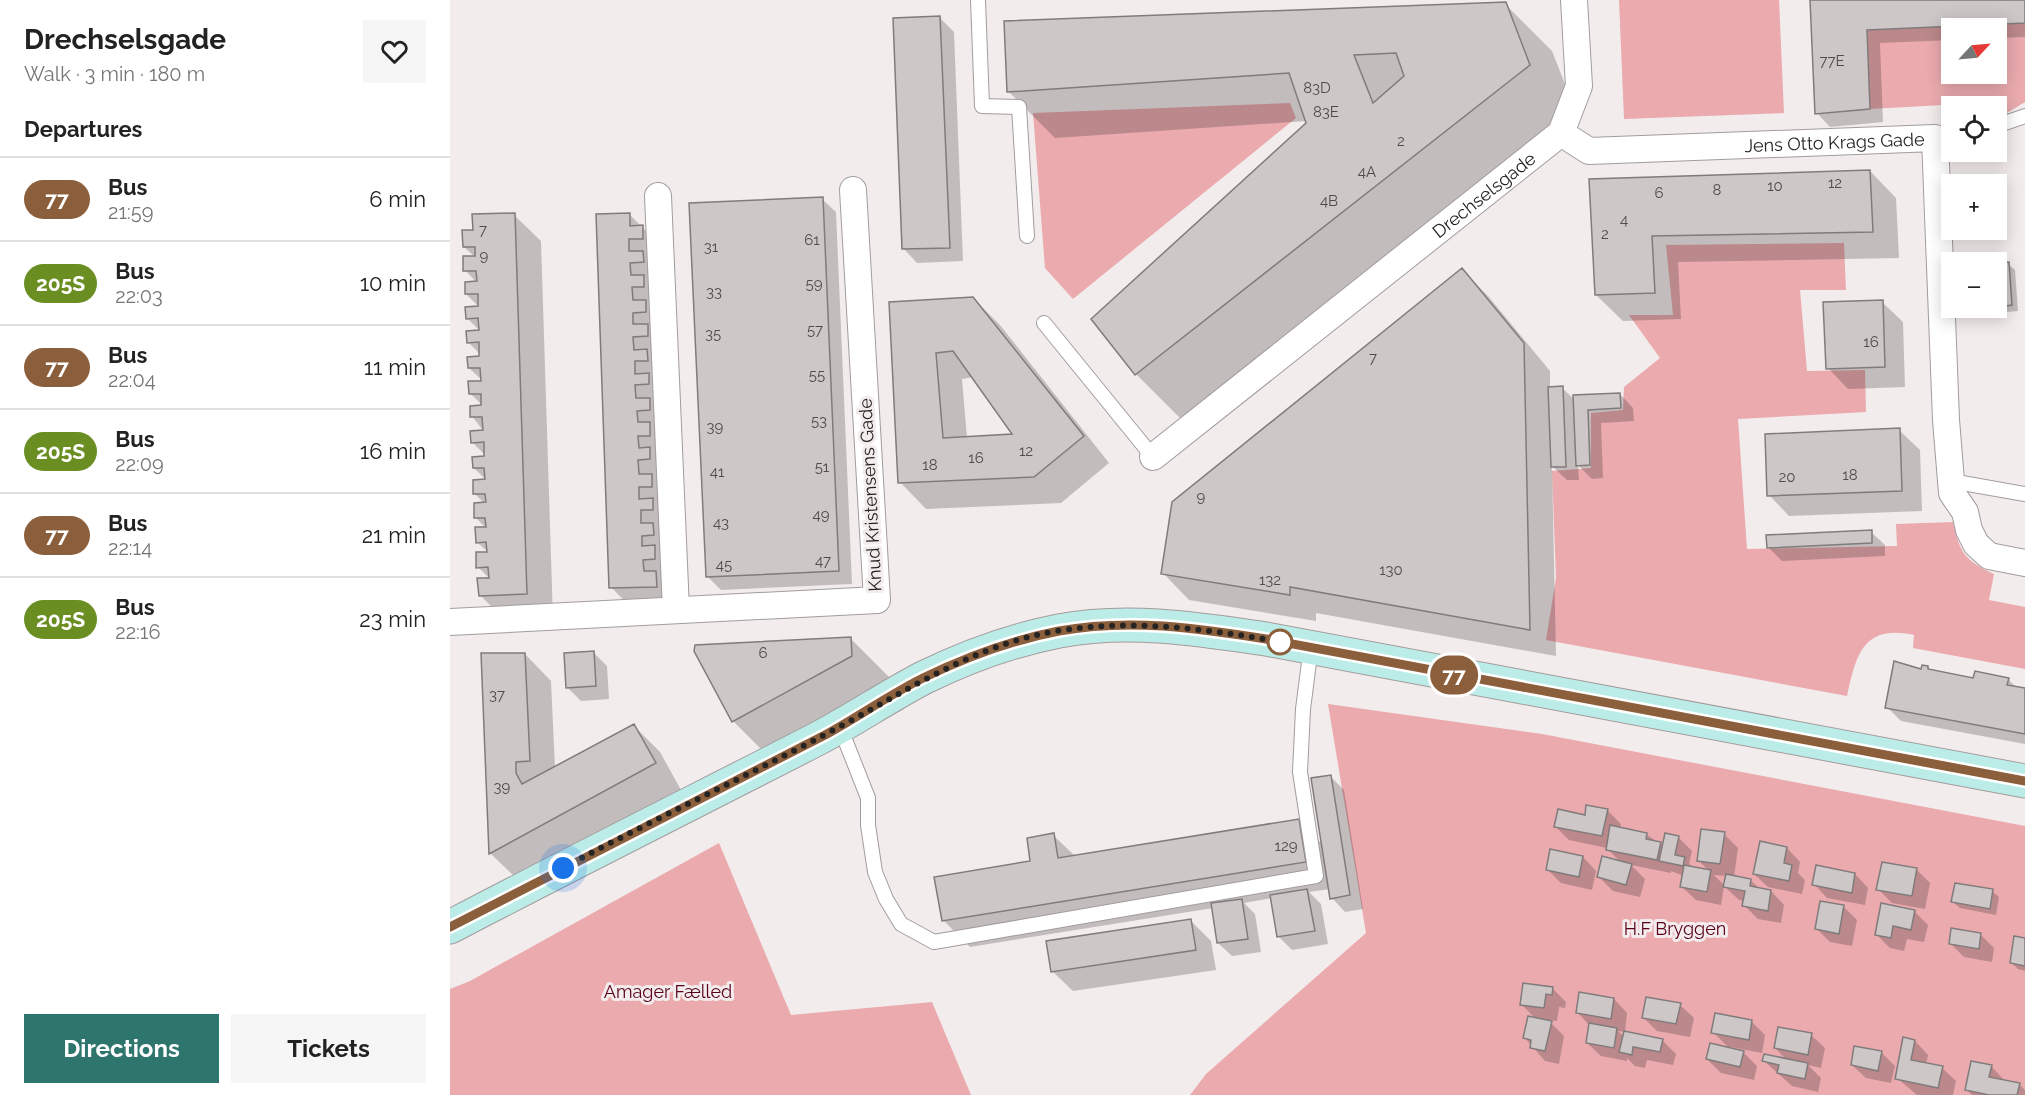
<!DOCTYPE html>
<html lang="en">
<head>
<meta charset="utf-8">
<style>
	:root { --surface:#fff; --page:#f6f6f6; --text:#222; --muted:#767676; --line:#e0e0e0; --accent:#2e756d }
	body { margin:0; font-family:Raleway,sans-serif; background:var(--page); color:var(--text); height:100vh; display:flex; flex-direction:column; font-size:22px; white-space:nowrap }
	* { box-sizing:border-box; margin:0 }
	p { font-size:20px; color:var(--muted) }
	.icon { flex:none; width:33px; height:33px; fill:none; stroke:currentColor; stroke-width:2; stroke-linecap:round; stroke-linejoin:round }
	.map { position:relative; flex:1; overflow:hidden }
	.panel { display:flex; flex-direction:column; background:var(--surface); width:450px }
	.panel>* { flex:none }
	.badge { padding:0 12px; border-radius:20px; font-size:21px; line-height:39px }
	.needle { width:39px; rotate:64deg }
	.tools { position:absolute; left:1491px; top:18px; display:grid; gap:12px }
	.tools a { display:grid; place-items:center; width:66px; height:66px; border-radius:0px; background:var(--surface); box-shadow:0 3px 15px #0003; font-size:30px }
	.you { position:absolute; width:30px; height:30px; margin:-15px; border:4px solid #fff; border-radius:50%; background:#1a73e8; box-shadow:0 0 0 9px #1a73e833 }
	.map>.badge { position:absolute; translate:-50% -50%; box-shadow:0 0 0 3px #fff }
	h2 { padding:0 24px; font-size:22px; line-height:54px }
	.round { display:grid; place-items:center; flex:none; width:63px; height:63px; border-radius:0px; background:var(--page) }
	.summary { display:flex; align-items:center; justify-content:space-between; height:102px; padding:0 24px }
	h1 { font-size:28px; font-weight:700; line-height:45px }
	.action { display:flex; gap:12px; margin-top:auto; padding:12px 24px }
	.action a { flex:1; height:69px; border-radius:0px; background:var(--accent); color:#fff; font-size:24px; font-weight:700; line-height:69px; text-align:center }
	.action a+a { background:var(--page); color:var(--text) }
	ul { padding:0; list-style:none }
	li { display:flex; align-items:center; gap:18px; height:84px; padding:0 24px; border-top:2px solid var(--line) }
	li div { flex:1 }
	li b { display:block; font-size:22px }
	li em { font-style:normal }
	li .badge { min-width:66px; font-weight:700; text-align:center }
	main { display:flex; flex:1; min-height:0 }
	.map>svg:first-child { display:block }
</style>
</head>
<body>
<main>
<section class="panel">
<div class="summary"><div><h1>Drechselsgade</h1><p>Walk · 3 min · 180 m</p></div><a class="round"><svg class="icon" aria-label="heart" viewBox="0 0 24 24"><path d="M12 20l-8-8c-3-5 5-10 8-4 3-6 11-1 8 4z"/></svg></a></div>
<h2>Departures</h2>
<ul>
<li><span class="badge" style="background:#8b5e3c;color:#fff">77</span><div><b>Bus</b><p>21:59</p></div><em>6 min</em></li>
<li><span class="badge" style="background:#6b8e23;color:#fff">205S</span><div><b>Bus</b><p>22:03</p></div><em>10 min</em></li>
<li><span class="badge" style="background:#8b5e3c;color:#fff">77</span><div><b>Bus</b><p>22:04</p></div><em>11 min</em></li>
<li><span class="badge" style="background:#6b8e23;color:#fff">205S</span><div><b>Bus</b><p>22:09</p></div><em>16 min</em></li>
<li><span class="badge" style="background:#8b5e3c;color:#fff">77</span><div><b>Bus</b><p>22:14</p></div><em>21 min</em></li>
<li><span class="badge" style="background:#6b8e23;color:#fff">205S</span><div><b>Bus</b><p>22:16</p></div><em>23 min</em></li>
</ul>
<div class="action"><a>Directions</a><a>Tickets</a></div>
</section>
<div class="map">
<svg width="1575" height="1095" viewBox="0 0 1575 1095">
	<rect width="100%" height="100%" fill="#f3ecec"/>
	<path fill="#eaaaae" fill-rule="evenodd" d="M 1169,0 L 1329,0 L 1334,113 L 1174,119 Z
		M 1575,23 L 1575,102 L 1557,113 L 1547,116 L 1546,106 L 1531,106 L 1530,103 L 1420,109 L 1417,30 ZM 1502,28 L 1546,28 L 1546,74 L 1502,74 Z
		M 840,103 L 846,118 L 623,299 L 595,268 L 583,113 Z
		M 1394,243 L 1396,290 L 1350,290 L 1357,371 L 1415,370 L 1416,412 L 1288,419 L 1297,549 L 1447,546 L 1446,524 L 1503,522 C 1510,553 1514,560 1544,574 L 1539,600 L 1575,607 L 1575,669 L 1463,648 L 1464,635 C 1413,624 1406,655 1397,696 L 1096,640 L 1106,578 L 1102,471 L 1141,468 L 1141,413 L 1173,410 L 1174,387 L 1210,358 L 1179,315 L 1223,315 L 1216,245 Z
		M 878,704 L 1092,734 L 1575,826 L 1575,1095 L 740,1095 L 756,1074 L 916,933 Z
		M 269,843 L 341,1015 L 482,1002 L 521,1095 L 0,1095 L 0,989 L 20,981 Z"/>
	<path fill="#0003" fill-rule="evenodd" d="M 1361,0 L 1575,0 L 1575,37 L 1546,38 L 1546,28 L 1502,28 L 1502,40 L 1430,43 L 1433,122 L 1380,127 L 1367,113 Z
		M 1055,4 L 1102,51 L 1126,112 L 733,421 L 686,374 L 643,319 L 858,124 L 857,121 L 605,138 L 558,91 Z
		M 490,18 L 504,32 L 513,261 L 467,263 L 454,249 Z
		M 1420,171 L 1446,198 L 1449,258 L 1228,262 L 1231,319 L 1173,321 L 1146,295 L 1141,180 Z
		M 372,199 L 386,212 L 402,584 L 271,590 L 257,576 Z
		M 179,214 L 219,254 L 232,599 L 187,614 L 161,587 Z
		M 64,215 L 91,241 L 103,620 L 57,622 L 30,595 L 40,579 L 28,567 L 39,553 L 27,542 L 37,529 L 26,518 L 35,504 L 25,494 L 37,481 L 24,468 L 38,458 L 22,442 L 34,432 L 22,416 L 34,407 L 20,393 L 34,382 L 19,368 L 31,355 L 18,342 L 31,332 L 17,318 L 30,308 L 16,294 L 27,283 L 15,270 L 25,257 L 14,247 L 24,231 Z
		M 1558,264 L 1565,270 L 1568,311 L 1557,312 L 1550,306 Z
		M 1012,270 L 1038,296 L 1100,371 L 1100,388 L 1112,388 L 1125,400 L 1170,394 L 1183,408 L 1184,421 L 1151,423 L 1153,478 L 1142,479 L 1128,465 L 1129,480 L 1117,480 L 1102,466 L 1106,656 L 866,613 L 866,621 L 739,600 L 713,573 Z
		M 523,298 L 550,325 L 659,463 L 611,503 L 476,509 L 450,482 L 440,303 ZM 524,377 L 565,436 L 517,438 L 512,379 Z
		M 1432,302 L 1453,322 L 1455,387 L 1398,389 L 1378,368 Z
		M 1449,430 L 1470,450 L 1472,511 L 1339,516 L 1319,495 Z
		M 1421,532 L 1435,545 L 1435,556 L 1332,561 L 1318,547 Z
		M 400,638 L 453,691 L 454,709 L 336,774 L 283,721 Z
		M 143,652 L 157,666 L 159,699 L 131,701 L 118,688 Z
		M 75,654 L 101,681 L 105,768 L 184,726 L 210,752 L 231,790 L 67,879 L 40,853 Z
		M 1478,667 L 1482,671 L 1524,680 L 1558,679 L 1567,688 L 1575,690 L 1575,744 L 1451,721 L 1437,707 Z
		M 880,776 L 894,790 L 913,909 L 895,912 L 882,898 L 880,889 L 859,892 L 871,904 L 878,944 L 842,950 L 828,936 L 822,898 L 794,903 L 805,914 L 811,952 L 782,956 L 768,943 L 763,908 L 520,947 L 493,920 L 582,862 L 603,835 L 626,857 L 849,821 L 873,845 Z
		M 1157,810 L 1171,824 L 1170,829 L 1196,834 L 1214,847 L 1228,837 L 1242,851 L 1239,864 L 1244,868 L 1259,871 L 1249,861 L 1274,834 L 1288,848 L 1284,877 L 1300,880 L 1310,889 L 1321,891 L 1334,905 L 1331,923 L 1308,919 L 1294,905 L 1295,901 L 1289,900 L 1274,886 L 1271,905 L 1246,900 L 1232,887 L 1234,876 L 1221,871 L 1221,873 L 1181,865 L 1195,879 L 1190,897 L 1163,891 L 1149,877 L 1170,862 L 1157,848 L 1119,840 L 1106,827 ZM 1264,875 L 1277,876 L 1275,886 Z
		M 1337,848 L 1350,862 L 1348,873 L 1355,880 L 1352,894 L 1318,887 L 1304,874 Z
		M 1133,857 L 1146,871 L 1142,890 L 1111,883 L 1098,870 Z
		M 1467,870 L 1480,883 L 1475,909 L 1442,903 L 1428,889 Z
		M 1405,874 L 1418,888 L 1415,905 L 1377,898 L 1364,884 Z
		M 1542,891 L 1549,897 L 1546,915 L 1510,908 L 1503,902 Z
		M 1393,906 L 1407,920 L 1402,946 L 1380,942 L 1367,929 Z
		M 1464,911 L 1478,925 L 1474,942 L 1457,939 L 1454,951 L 1440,948 L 1426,934 Z
		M 741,921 L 761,941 L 766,970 L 623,991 L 602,971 Z
		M 1531,935 L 1544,948 L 1542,962 L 1514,957 L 1500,943 Z
		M 1575,940 L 1575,971 L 1568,969 L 1562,963 Z
		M 1102,988 L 1116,1002 L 1115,1008 L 1109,1007 L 1107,1021 L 1098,1020 L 1114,1036 L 1109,1064 L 1095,1061 L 1075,1038 L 1087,1020 L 1072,1005 Z
		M 1164,999 L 1177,1013 L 1175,1032 L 1168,1031 L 1174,1037 L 1212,1040 L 1226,1054 L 1223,1065 L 1197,1060 L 1195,1068 L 1185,1066 L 1177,1058 L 1177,1061 L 1151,1056 L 1137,1043 L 1140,1026 L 1128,1013 Z
		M 1230,1005 L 1244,1018 L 1240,1037 L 1207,1031 L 1193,1017 Z
		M 1301,1021 L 1315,1035 L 1312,1053 L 1281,1047 L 1280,1049 L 1293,1052 L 1307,1066 L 1304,1080 L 1271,1073 L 1257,1059 L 1280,1049 L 1263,1032 Z
		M 1361,1035 L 1375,1048 L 1371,1068 L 1358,1065 L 1371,1078 L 1368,1092 L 1342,1086 L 1314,1061 L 1338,1061 L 1325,1048 Z
		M 1465,1041 L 1478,1055 L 1476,1065 L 1492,1068 L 1506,1081 L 1503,1095 L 1467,1095 L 1447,1078 Z
		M 1431,1052 L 1445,1066 L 1441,1083 L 1416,1078 L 1402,1065 Z
		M 1541,1066 L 1555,1081 L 1569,1084 L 1575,1090 L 1575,1095 L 1522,1095 L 1517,1090 Z"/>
	<path fill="#cec7c8" stroke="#817b7b" stroke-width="1.5" fill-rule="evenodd" d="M 1360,0 L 1575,0 L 1575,23 L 1417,30 L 1420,109 L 1365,114 Z
		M 1056,2 L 1080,65 L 685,375 L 641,319 L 856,123 L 839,73 L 557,92 L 554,21 ZM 946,53 L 954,76 L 923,103 L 904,55 Z
		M 490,16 L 500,248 L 452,249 L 443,18 Z
		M 1420,170 L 1423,232 L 1202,236 L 1205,293 L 1145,295 L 1139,179 Z
		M 373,197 L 389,571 L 256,577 L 239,203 Z
		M 65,213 L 77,594 L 29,596 L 27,578 L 39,578 L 38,567 L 26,568 L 26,552 L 37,552 L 36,542 L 26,543 L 25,527 L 36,527 L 35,518 L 24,518 L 24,503 L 36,502 L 35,494 L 23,494 L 23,480 L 35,479 L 34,468 L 23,468 L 22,457 L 34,456 L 34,442 L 21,443 L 20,431 L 33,430 L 32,417 L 20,417 L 20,406 L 31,405 L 31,394 L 19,394 L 18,381 L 31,381 L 30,368 L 18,368 L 17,357 L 29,356 L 29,342 L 17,343 L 16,331 L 29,330 L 28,318 L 16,319 L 15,307 L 28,306 L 28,294 L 15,294 L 15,282 L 27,281 L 26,271 L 13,271 L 13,256 L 25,256 L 25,247 L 13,247 L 12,230 L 23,230 L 22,214 Z
		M 180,213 L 180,226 L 193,225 L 193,239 L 179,239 L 179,251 L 193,251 L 194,262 L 180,263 L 181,275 L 194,275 L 194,287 L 182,287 L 183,300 L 196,300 L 196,312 L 183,313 L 183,324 L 198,324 L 198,336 L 183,337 L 184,350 L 197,349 L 198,361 L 185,361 L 185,374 L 199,373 L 199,384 L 185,385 L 186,398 L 200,398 L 200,410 L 187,411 L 188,422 L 200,422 L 200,436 L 188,436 L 189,448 L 200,447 L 200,459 L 188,460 L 189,474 L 202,474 L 202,487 L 189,487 L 189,499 L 203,498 L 203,510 L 191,510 L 191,523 L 203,523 L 204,535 L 192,536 L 192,546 L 205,545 L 205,559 L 193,560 L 194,571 L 206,571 L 207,587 L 159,588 L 146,214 Z
		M 1559,262 L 1562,305 L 1549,307 L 1547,263 Z
		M 1012,268 L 1074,343 L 1080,630 L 840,587 L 840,595 L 711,574 L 722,502 Z
		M 523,297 L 634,436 L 584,477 L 448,483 L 439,302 ZM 503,351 L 562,434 L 493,438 L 486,353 Z
		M 1433,300 L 1435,367 L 1376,369 L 1373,302 Z
		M 1113,386 L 1116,467 L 1101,467 L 1098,387 Z
		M 1170,393 L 1171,408 L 1138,410 L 1140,465 L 1126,466 L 1123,395 Z
		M 1450,428 L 1452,491 L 1317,496 L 1315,434 Z
		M 1422,530 L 1422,543 L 1317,548 L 1316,535 Z
		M 401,637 L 402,656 L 282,722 L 244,651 L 245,645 Z
		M 144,651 L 146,686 L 116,688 L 114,653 Z
		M 31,653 L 75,653 L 80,761 L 66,762 L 66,773 L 72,784 L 184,724 L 206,763 L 39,854 Z
		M 1444,661 L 1471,669 L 1472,665 L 1478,666 L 1478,669 L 1523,678 L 1525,671 L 1559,678 L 1557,685 L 1575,688 L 1575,734 L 1435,708 Z
		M 881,775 L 900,895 L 880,899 L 861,778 Z
		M 1136,805 L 1158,809 L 1152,836 L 1104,827 L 1108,809 L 1135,815 Z
		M 849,819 L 856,862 L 492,921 L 484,877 L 580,861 L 577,838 L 604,833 L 608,858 Z
		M 1160,825 L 1197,833 L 1196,839 L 1211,842 L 1207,860 L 1156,850 Z
		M 1251,829 L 1275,832 L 1270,864 L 1247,861 Z
		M 1215,833 L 1229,836 L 1225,855 L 1235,857 L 1233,866 L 1209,861 Z
		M 1310,841 L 1337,847 L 1334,863 L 1342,865 L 1339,881 L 1303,874 Z
		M 1100,849 L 1133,856 L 1129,877 L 1096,870 Z
		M 1152,856 L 1182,864 L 1176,885 L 1147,877 Z
		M 1432,862 L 1467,868 L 1462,896 L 1426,890 Z
		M 1234,865 L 1261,870 L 1257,892 L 1230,887 Z
		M 1366,865 L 1405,873 L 1402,893 L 1362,885 Z
		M 1276,874 L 1301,879 L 1300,886 L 1321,890 L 1318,911 L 1292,906 L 1295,891 L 1273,887 Z
		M 1505,883 L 1543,889 L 1540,909 L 1501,902 Z
		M 857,889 L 865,931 L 827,937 L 820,895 Z
		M 792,899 L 798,939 L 767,943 L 761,903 Z
		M 1370,901 L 1394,905 L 1389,934 L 1365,929 Z
		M 1431,903 L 1465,910 L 1461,930 L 1443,926 L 1441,938 L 1425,935 Z
		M 741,919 L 746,950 L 601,972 L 596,941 Z
		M 1501,928 L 1531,933 L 1529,949 L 1499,944 Z
		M 1564,936 L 1575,938 L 1575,966 L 1560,963 Z
		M 1073,983 L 1103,987 L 1102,995 L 1096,994 L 1094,1008 L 1070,1005 Z
		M 1129,992 L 1164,998 L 1161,1019 L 1126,1013 Z
		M 1196,997 L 1231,1003 L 1226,1024 L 1192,1018 Z
		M 1265,1013 L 1302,1020 L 1299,1040 L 1261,1033 Z
		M 1078,1016 L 1102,1021 L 1095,1051 L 1080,1048 L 1081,1040 L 1073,1038 Z
		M 1139,1023 L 1167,1028 L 1164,1048 L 1136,1043 Z
		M 1328,1027 L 1362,1033 L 1358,1055 L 1324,1048 Z
		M 1174,1031 L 1213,1039 L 1210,1052 L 1183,1047 L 1182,1055 L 1169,1052 Z
		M 1453,1037 L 1465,1040 L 1461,1060 L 1493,1066 L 1488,1088 L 1445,1079 Z
		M 1260,1043 L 1294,1051 L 1290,1067 L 1256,1059 Z
		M 1404,1046 L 1432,1051 L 1428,1071 L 1401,1065 Z
		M 1314,1054 L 1358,1063 L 1355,1079 L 1327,1073 L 1329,1065 L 1312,1061 Z
		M 1521,1061 L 1542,1065 L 1539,1077 L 1570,1083 L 1567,1095 L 1539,1095 L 1515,1090 Z"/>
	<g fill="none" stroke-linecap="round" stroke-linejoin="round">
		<g stroke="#a39c9d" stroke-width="16">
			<path id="lane" d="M 528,0 L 532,106 L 569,107 L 577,236
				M 1546,126 L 1575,116
				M 594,323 L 703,457
				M 1501,481 L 1575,494
				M 390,727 L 418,798 L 418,825 L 425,872 L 436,899 L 451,924 L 484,942 L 866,876 L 850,772 L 853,709 L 861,647"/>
		</g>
		<g stroke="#a39c9d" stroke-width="28">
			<g id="street">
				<path id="s1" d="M 1111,133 L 1139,151 L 1485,138 L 1496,420 L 1502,493 L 1515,512 L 1519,530 L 1526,544 L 1539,556 L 1575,563"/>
				<path d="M 208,196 L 226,610"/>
				<path id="s2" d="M 703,457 L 1111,133 L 1129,86 L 1124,0"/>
				<path d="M 0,622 L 427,600 L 403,190"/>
			</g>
		</g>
		<g stroke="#a39c9d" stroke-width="35">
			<path id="secondary" d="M 0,927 C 122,863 244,802 367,739 C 403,720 437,697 473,678 C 516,657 562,640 609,631 C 679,618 747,629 816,639 L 1575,781"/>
		</g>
		<use href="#lane" stroke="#fff" stroke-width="14"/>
		<use href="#street" stroke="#fff" stroke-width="26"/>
		<use href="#secondary" stroke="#bcece8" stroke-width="33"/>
	</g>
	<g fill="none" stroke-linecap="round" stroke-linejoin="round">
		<g stroke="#fff" stroke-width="14">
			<path id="line" d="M 0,927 C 125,862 250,798 375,735 C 408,717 439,695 473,678 C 516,657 562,640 609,631 C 679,618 747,628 816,639 L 1575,781"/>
		</g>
		<use href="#line" stroke="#8b5e3c" stroke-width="9"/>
		<path stroke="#262323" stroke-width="6" stroke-dasharray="0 10.8" d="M 113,868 C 204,819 298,776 389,727 C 462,688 527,643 613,630 C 689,619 763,630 838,643 L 830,642"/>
	</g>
	<circle fill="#fff" stroke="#8b5e3c" stroke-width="3" cx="830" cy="642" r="12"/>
	<g text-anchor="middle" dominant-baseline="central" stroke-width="6" stroke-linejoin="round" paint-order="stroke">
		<g font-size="15" fill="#504c4c">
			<text x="1382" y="61">77E</text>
			<text x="867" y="88">83D</text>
			<text x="876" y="112">83E</text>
			<text x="951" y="141">2</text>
			<text x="917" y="172">4A</text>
			<text x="1385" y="183">12</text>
			<text x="1325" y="186">10</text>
			<text x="1267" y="190">8</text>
			<text x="1209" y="193">6</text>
			<text x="879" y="201">4B</text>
			<text x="1174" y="220">4</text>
			<text x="33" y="230">7</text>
			<text x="1155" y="234">2</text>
			<text x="362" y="240">61</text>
			<text x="261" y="247">31</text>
			<text x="34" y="256">9</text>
			<text x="364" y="284">59</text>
			<text x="264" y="292">33</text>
			<text x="365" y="330">57</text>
			<text x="263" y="334">35</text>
			<text x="1421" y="342">16</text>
			<text x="923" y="358">7</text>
			<text x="367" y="375">55</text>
			<text x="369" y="421">53</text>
			<text x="265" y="427">39</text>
			<text x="576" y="451">12</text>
			<text x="526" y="458">16</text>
			<text x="480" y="465">18</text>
			<text x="372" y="467">51</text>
			<text x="267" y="472">41</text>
			<text x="1400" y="475">18</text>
			<text x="1337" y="477">20</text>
			<text x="751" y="497">9</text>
			<text x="371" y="515">49</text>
			<text x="271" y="523">43</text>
			<text x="373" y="561">47</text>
			<text x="274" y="565">45</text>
			<text x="941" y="570">130</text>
			<text x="820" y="580">132</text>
			<text x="313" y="653">6</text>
			<text x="47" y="695">37</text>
			<text x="52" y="787">39</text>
			<text x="836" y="846">129</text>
		</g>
		<g font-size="18" fill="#262323" stroke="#f3ecec">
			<text stroke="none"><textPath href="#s1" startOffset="279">Jens Otto Krags Gade</textPath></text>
			<text stroke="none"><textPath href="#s2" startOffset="422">Drechselsgade</textPath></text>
			<text transform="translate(420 495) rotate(-93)">Knud Kristensens Gade</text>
		</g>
		<g font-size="18" fill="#580119" stroke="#f3ecec">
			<text x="1225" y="928">H.F Bryggen</text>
			<text x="218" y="991">Amager Fælled</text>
		</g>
	</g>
</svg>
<div class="tools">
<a><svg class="needle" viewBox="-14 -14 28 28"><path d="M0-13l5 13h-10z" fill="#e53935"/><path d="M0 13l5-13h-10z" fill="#767676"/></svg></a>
<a><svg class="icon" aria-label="locate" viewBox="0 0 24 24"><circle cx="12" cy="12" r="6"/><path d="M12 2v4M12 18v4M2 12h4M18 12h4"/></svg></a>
<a>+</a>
<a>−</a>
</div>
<div class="you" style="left:113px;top:868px"></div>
<b class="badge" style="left:1004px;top:675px;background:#8b5e3c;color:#fff">77</b>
</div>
</main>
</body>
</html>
